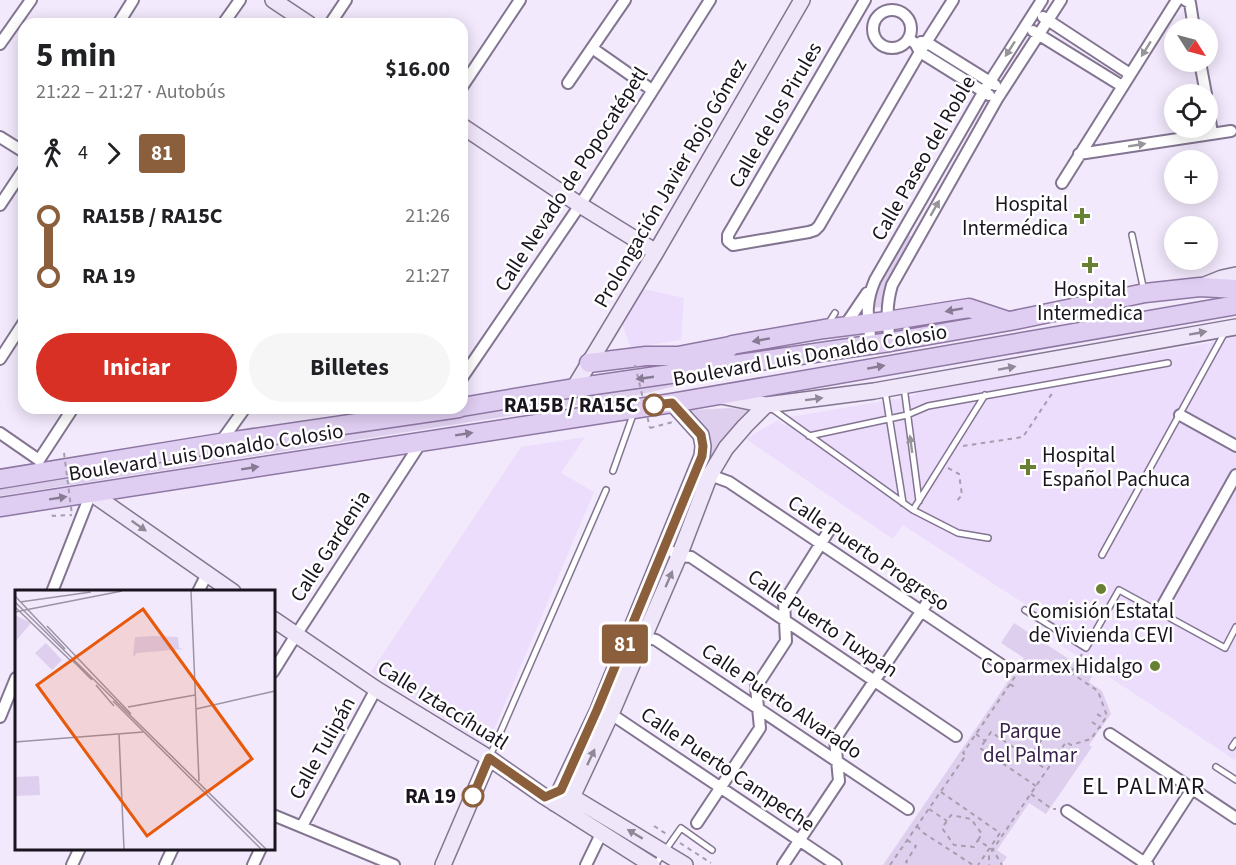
<!DOCTYPE html>
<html lang="es">
<head>
<meta charset="utf-8">
<style>
	:root { --surface:#fff; --page:#f6f6f6; --text:#202124; --muted:#757577; --accent:#d93025 }
	body { margin:0; font-family:"Source Sans 3",sans-serif; background:var(--page); color:var(--text); height:100vh; display:flex; flex-direction:column; font-size:22px; white-space:nowrap }
	* { box-sizing:border-box; margin:0 }
	p { font-size:20px; color:var(--muted) }
	.icon { flex:none; width:33px; height:33px; fill:none; stroke:currentColor; stroke-width:2; stroke-linecap:round; stroke-linejoin:round }
	.map { position:relative; flex:1; overflow:hidden }
	.panel { position:absolute; left:18px; top:18px; width:450px; height:396px; display:flex; flex-direction:column; background:var(--surface); border-radius:18px; box-shadow:0 3px 15px #0003 }
	.panel>* { flex:none }
	.badge { padding:0 12px; border-radius:4px; font-size:21px; line-height:39px }
	.needle { width:39px; rotate:126deg }
	.buttons { position:absolute; left:1164px; top:18px; display:grid; gap:12px }
	.buttons a { display:grid; place-items:center; width:54px; height:54px; border-radius:50%; background:var(--surface); box-shadow:0 3px 15px #0003; font-size:30px }
	.map>.badge { position:absolute; translate:-50% -50%; box-shadow:0 0 0 3px #fff }
	.legs { display:flex; align-items:center; gap:9px; height:66px; padding:0 18px; font-size:20px }
	.legs p { margin-inline-start:auto }
	.head { display:flex; align-items:center; justify-content:space-between; height:102px; padding:0 18px }
	h1 { font-size:33px; font-weight:700; line-height:45px }
	.cta { display:flex; gap:12px; margin-top:auto; padding:12px 18px }
	.cta a { flex:1; height:69px; border-radius:36px; background:var(--accent); color:#fff; font-size:24px; font-weight:700; line-height:69px; text-align:center }
	.cta a+a { background:var(--page); color:var(--text) }
	ul { padding:0 18px; list-style:none }
	li { display:flex; align-items:center; gap:21px; height:60px; font-size:22px }
	li i { display:grid; place-items:center; width:9px; height:100%; margin:0 8px; background:currentColor }
	li i::after { content:''; width:15px; height:15px; margin:-8px; border:4px solid; border-radius:50%; background:var(--surface) }
	li p { margin-inline-start:auto }
	li:first-child i { background:linear-gradient(#0000 50%,currentColor 0) }
	li:last-child i { background:linear-gradient(currentColor 50%,#0000 0) }
	.map>svg:first-child { display:block }
</style>
</head>
<body>
<div class="map">
<svg width="1236" height="865" viewBox="0 0 1236 865">
	<rect width="100%" height="100%" fill="#f2e9fc"/>
	<path fill="#ecddfc" d="M 643,289 L 684,298 L 681,340 L 631,348 L 622,324 Z
		M 1236,324 L 1236,757 L 1235,760 L 1047,636 L 1054,623 L 903,525 L 893,539 L 746,439 L 778,420 L 785,426 L 790,417 L 908,397 L 925,390 L 1210,343 L 1188,383 L 1216,334 Z
		M 585,437 L 561,473 L 594,492 L 487,746 L 371,672 L 521,447 Z"/>
	<path fill="#decfee" d="M 908,235 L 912,237 L 888,284 L 881,307 L 873,308 C 876,280 893,258 908,235 Z
		M 728,372 L 728,374 L 629,397 L 0,496 L 0,487 Z
		M 731,408 L 754,411 C 738,425 722,438 713,458 L 709,457 C 708,434 706,427 690,410 Z
		M 1014,623 L 1093,675 L 1089,682 L 1102,691 L 1111,714 L 1089,745 L 1092,747 L 1046,814 L 1029,803 L 997,850 L 1007,857 L 1001,865 L 883,865 L 1024,658 L 1001,643 Z"/>
	<g fill="none" stroke-linecap="round" stroke-linejoin="round">
		<g stroke="#837591" stroke-width="8">
			<path id="lane" d="M 1132,235 L 1144,291
				M 828,324 L 835,313
				M 904,387 L 919,501
				M 885,391 L 903,503
				M 771,408 L 913,510 L 958,533 L 988,538
				M 809,436 L 907,415 L 928,406 L 1168,363
				M 613,471 L 634,412
				M 913,510 L 985,395
				M 1102,555 L 1225,332
				M 1025,610 L 1086,648 L 1119,590 L 1225,648 L 1236,627
				M 1232,747 L 1236,741
				M 490,756 L 606,490
				M 1216,767 L 1236,780
				M 655,865 L 681,828 L 712,850"/>
		</g>
		<g stroke="#837591" stroke-width="14">
			<path id="street" d="M 865,0 L 728,235 L 728,241 L 733,245 L 809,232 L 815,230 L 819,226 L 920,52 L 953,0
				M 1185,0 L 1190,3 L 1194,28
				M873 29a19 19 0 1 1 38 0a19 19 0 1 1-38 0Z
				M 1043,17 L 1130,74
				M 118,24 L 133,0
				M 223,24 L 240,0
				M 330,24 L 346,0
				M 1033,31 L 1122,86
				M 908,39 L 915,43 L 920,52 L 989,95
				M 921,42 L 926,42 L 995,85
				M 0,44 L 31,0
				M 592,48 L 652,90
				M 1200,62 L 1206,94
				M 568,83 L 625,0
				M 462,87 L 520,0
				M 1208,106 L 1212,134
				M 0,137 L 24,152
				M 1079,154 L 1231,131
				M 1062,183 L 1177,0
				M 0,205 L 24,169
				M 844,327 L 867,293
				M 890,342 C 887,322 886,305 892,285 L 997,99 L 1061,0
				M 871,344 C 868,318 864,306 875,280 L 984,91 L 1042,0
				M 0,359 L 24,322
				M 462,378 L 580,205 L 710,0
				M 1180,415 L 1236,446
				M 0,433 L 39,460
				M 220,443 L 245,408
				M 39,460 L 73,408
				M 710,475 L 729,482 L 1003,666
				M 673,552 L 679,556 L 691,557 L 956,736
				M 52,592 L 91,493
				M 198,592 L 207,574
				M 1159,612 L 1236,475
				M 640,634 L 644,637 L 656,640 L 908,809
				M 273,672 L 296,635 L 422,441
				M 606,713 L 611,714 L 836,865
				M 0,717 L 16,678
				M 1110,734 L 1236,818
				M 1067,811 L 1148,865
				M 273,815 L 394,865
				M 697,823 L 760,728 L 756,687 L 786,641 L 784,602 L 830,529
				M 302,826 L 376,689
				M 72,865 L 80,848
				M 165,865 L 173,848
				M 253,865 L 261,848
				M 586,865 L 601,834
				M 783,865 L 839,781 L 835,739 L 931,597
				M 1143,865 L 1192,789"/>
		</g>
		<g stroke="#837591" stroke-width="18">
			<path id="secondary" d="M 273,0 L 309,24
				M 462,126 L 580,205 L 656,252
				M 1202,286 L 1222,278 L 1236,275
				M 574,388 L 656,252 L 802,0
				M 721,396 L 766,405 L 874,391 L 1236,327
				M 91,493 L 233,592
				M 273,619 L 376,689 L 489,758 L 545,797 L 652,865
				M 564,792 L 685,865
				M 554,803 L 598,710 L 702,456 L 703,446 L 701,435 L 672,403
				M 566,810 L 611,714 L 644,637 L 679,556 L 710,475 L 726,448 L 745,426 L 766,405
				M 443,865 L 489,758"/>
		</g>
		<g stroke="#8e77a3" stroke-width="21">
			<path id="primary" d="M 589,363 L 646,356 L 678,356 L 730,346
				M 706,369 L 732,345 L 824,329 L 887,321 L 969,308 L 1008,321
				M 462,407 L 574,388 L 890,342 L 1010,321 L 1145,293 L 1200,287 L 1236,289
				M 0,479 L 220,443 L 459,408
				M 0,507 L 672,403 L 1236,305"/>
		</g>
		<path stroke="#a69eae" stroke-width="2" stroke-dasharray="4.5 4.5" stroke-linecap="butt" d="M 650,428 L 673,422
			M 963,446 L 1023,437 L 1053,392
			M 948,468 L 959,474 L 962,495 L 955,503
			M 52,515 L 53,516 L 72,515
			M 1071,672 L 1082,654
			M 1010,684 L 1017,689
			M 1097,714 L 1105,719
			M 1092,722 L 1101,728
			M 976,734 L 985,741 L 991,732 L 1047,770
			M 985,741 L 980,748 L 1036,786
			M 1029,758 L 1042,739 L 1045,729
			M 941,792 L 1000,833 L 978,865
			M 1031,794 L 1052,809 L 1056,809
			M 929,809 L 947,821
			M 654,826 L 668,835
			M 917,826 L 922,832 L 973,865
			M 907,840 L 916,846 L 906,862 L 911,865
			M 978,840 L 982,834 L 971,819 L 951,815 L 942,828 L 954,845 L 974,847 L 978,840 L 993,850 L 1002,865
			M 680,843 L 711,863
			M 890,865 L 966,755 L 963,753 L 1025,662 L 1045,675 L 1055,662 L 1098,691 L 1107,716 L 1091,739 L 1071,745 L 1066,742 L 989,855 L 989,865"/>
		<use href="#lane" stroke="#fff" stroke-width="5"/>
		<use href="#street" stroke="#fff" stroke-width="10"/>
		<use href="#secondary" stroke="#f0e6f9" stroke-width="15"/>
		<use href="#primary" stroke="#e0cef2" stroke-width="18"/>
		<path stroke="#a69eae" stroke-width="2" stroke-dasharray="4.5 4.5" stroke-linecap="butt" d="M 635,365 L 650,428
			M 64,453 L 72,515"/>
	</g>
	<defs><path id="oneway-solid" d="M-6-.8H1V-3.2L6.5 0L1 3.2V.8H-6Z" transform="scale(1.5)"/></defs>
	<g fill="#98959a">
		<use href="#oneway-solid" transform="translate(1010 49) rotate(123)"/>
		<use href="#oneway-solid" transform="translate(1146 49) rotate(122)"/>
		<use href="#oneway-solid" transform="translate(1137 145) rotate(-9)"/>
		<use href="#oneway-solid" transform="translate(935 208) rotate(-60)"/>
		<use href="#oneway-solid" transform="translate(911 444) rotate(-98)"/>
	</g>
	<g fill="#877a93">
		<use href="#oneway-solid" transform="translate(954 310) rotate(170)"/>
		<use href="#oneway-solid" transform="translate(761 340) rotate(170)"/>
		<use href="#oneway-solid" transform="translate(876 367) rotate(-10)"/>
		<use href="#oneway-solid" transform="translate(645 378) rotate(172)"/>
		<use href="#oneway-solid" transform="translate(464 434) rotate(-9)"/>
		<use href="#oneway-solid" transform="translate(250 468) rotate(-9)"/>
		<use href="#oneway-solid" transform="translate(58 498) rotate(-9)"/>
	</g>
	<g fill="#908897">
		<use href="#oneway-solid" transform="translate(1198 333) rotate(-10)"/>
		<use href="#oneway-solid" transform="translate(1007 368) rotate(-10)"/>
		<use href="#oneway-solid" transform="translate(814 399) rotate(-7)"/>
		<use href="#oneway-solid" transform="translate(139 526) rotate(35)"/>
		<use href="#oneway-solid" transform="translate(669 579) rotate(-67)"/>
		<use href="#oneway-solid" transform="translate(591 757) rotate(-65)"/>
		<use href="#oneway-solid" transform="translate(635 834) rotate(-149)"/>
	</g>
	<g fill="none" stroke-linecap="round" stroke-linejoin="round">
		<g stroke="#fff" stroke-width="14">
			<path id="line-1" d="M 473,796 L 489,758 L 545,797 L 561,790 L 597,710 L 702,456 L 703,446 L 701,435 L 672,403 L 654,405"/>
		</g>
		<use href="#line-1" stroke="#8b5e3c" stroke-width="9"/>
	</g>
	<g fill="#688033" stroke="#fff" stroke-width="2">
		<path d="M1079 207h6v6h6v6h-6v6h-6v-6h-6v-6h6z"/>
		<path d="M1087 256h6v6h6v6h-6v6h-6v-6h-6v-6h6z"/>
		<path d="M1025 458h6v6h6v6h-6v6h-6v-6h-6v-6h6z"/>
		<circle cx="1101" cy="589" r="6"/>
		<circle cx="1155" cy="666" r="6"/>
	</g>
	<g fill="#fff" stroke="#8b5e3c" stroke-width="3">
		<circle cx="654" cy="405" r="10"/>
		<circle cx="473" cy="796" r="10"/>
	</g>
	<g text-anchor="middle" dominant-baseline="central" stroke-width="5" stroke-linejoin="round" paint-order="stroke">
		<g font-size="21" fill="#1a141f" stroke="#fff">
			<text transform="translate(775 115) rotate(-60)">Calle de los Pirules</text>
			<text transform="translate(923 158) rotate(-60)">Calle Paseo del Roble</text>
			<text transform="translate(571 179) rotate(-57)">Calle Nevado de Popocatépetl</text>
			<text transform="translate(670 183) rotate(-60)">Prolongación Javier Rojo Gómez</text>
			<text transform="translate(810 355) rotate(-10)">Boulevard Luis Donaldo Colosio</text>
			<text transform="translate(206 452) rotate(-9)">Boulevard Luis Donaldo Colosio</text>
			<text transform="translate(330 546) rotate(-57)">Calle Gardenia</text>
			<text transform="translate(869 553) rotate(34)">Calle Puerto Progreso</text>
			<text transform="translate(823 623) rotate(34)">Calle Puerto Tuxpan</text>
			<text transform="translate(782 701) rotate(34)">Calle Puerto Alvarado</text>
			<text transform="translate(443 705) rotate(32)">Calle Iztaccíhuatl</text>
			<text transform="translate(322 748) rotate(-61)">Calle Tulipán</text>
			<text transform="translate(728 769) rotate(34)">Calle Puerto Campeche</text>
		</g>
		<g font-size="21" fill="#1a141f" stroke="#fff" text-anchor="end">
			<text x="1068" y="204">Hospital<tspan x="1068" dy="24">Intermédica</tspan></text>
			<text x="1090" y="289" text-anchor="middle">Hospital<tspan x="1090" dy="24">Intermedica</tspan></text>
			<text x="1042" y="455" text-anchor="start">Hospital<tspan x="1042" dy="24">Español Pachuca</tspan></text>
			<text x="1101" y="611" text-anchor="middle">Comisión Estatal<tspan x="1101" dy="24">de Vivienda CEVI</tspan></text>
			<text x="1143" y="666">Coparmex Hidalgo</text>
		</g>
		<g font-size="21" font-weight="bold" fill="#1a141f" stroke="#fff" text-anchor="end">
			<text x="638" y="405">RA15B / RA15C</text>
			<text x="456" y="796">RA 19</text>
		</g>
		<g font-size="21" fill="#39214c" stroke="#fff">
			<text x="1030" y="731">Parque<tspan x="1030" dy="24">del Palmar</tspan></text>
		</g>
		<g font-size="24" letter-spacing="1.5" fill="#1a141f" stroke="#fff">
			<text x="1144" y="786">EL PALMAR</text>
		</g>
	</g>
	<g transform="translate(15 590)">
		<rect width="260" height="260" fill="#f2e9fc"/>
		<path d="M 0,25 L 16,33 L 0,52 ZM 138,46 L 163,47 L 164,58 L 169,59 L 122,63 L 118,67 L 120,47 ZM 31,53 L 47,70 L 37,80 L 20,63 ZM 24,186 L 25,205 L 0,206 L 0,187 Z" fill="#decfee"/>
		<path fill="none" stroke="#9c94a4" stroke-width="1.5" d="M 176,1 L 184,191M 0,6 L 50,59M 0,12 L 251,259M 5,12 L 76,2M 0,17 L 57,72M 0,22 L 107,1M 32,36 L 116,124M 58,71 L 77,90M 81,95 L 99,116M 98,111 L 246,259M 113,117 L 180,105M 181,119 L 260,101M 104,144 L 109,259M 0,152 L 128,142"/>
		<path fill="#e8590c" fill-opacity="0.15" stroke="#e8590c" stroke-width="3" d="M 128,19 L 237,169 L 132,246 L 22,95 Z"/>
		<rect width="260" height="260" fill="none" stroke="#1a141f" stroke-width="3"/>
	</g>
</svg>
<div class="buttons">
<a><svg class="needle" viewBox="-14 -14 28 28"><path d="M0-13l5 13h-10z" fill="#e53935"/><path d="M0 13l5-13h-10z" fill="#757577"/></svg></a>
<a><svg class="icon" aria-label="locate" viewBox="0 0 24 24"><circle cx="12" cy="12" r="6"/><path d="M12 2v4M12 18v4M2 12h4M18 12h4"/></svg></a>
<a>+</a>
<a>−</a>
</div>
<b class="badge" style="left:625px;top:644px;background:#8b5e3c;color:#fff">81</b>
<section class="panel">
<div class="head"><div><h1>5 min</h1><p>21:22 – 21:27 · Autobús</p></div><b>$16.00</b></div>
<div class="legs"><svg class="icon" aria-label="walk" viewBox="0 0 24 24"><circle cx="13" cy="4" r="2"/><path d="M13 8l-2 6 4 7M11 14l-3 7M7 12l3-4h3l4 4"/></svg>4<svg class="icon" aria-label="forward" viewBox="0 0 24 24"><path d="M9 5l7 7-7 7"/></svg><b class="badge" style="background:#8b5e3c;color:#fff">81</b></div>
<ul>
<li><i style="color:#8b5e3c"></i><b>RA15B / RA15C</b><p>21:26</p></li>
<li><i style="color:#8b5e3c"></i><b>RA 19</b><p>21:27</p></li>
</ul>
<div class="cta"><a>Iniciar</a><a>Billetes</a></div>
</section>
</div>
</body>
</html>
